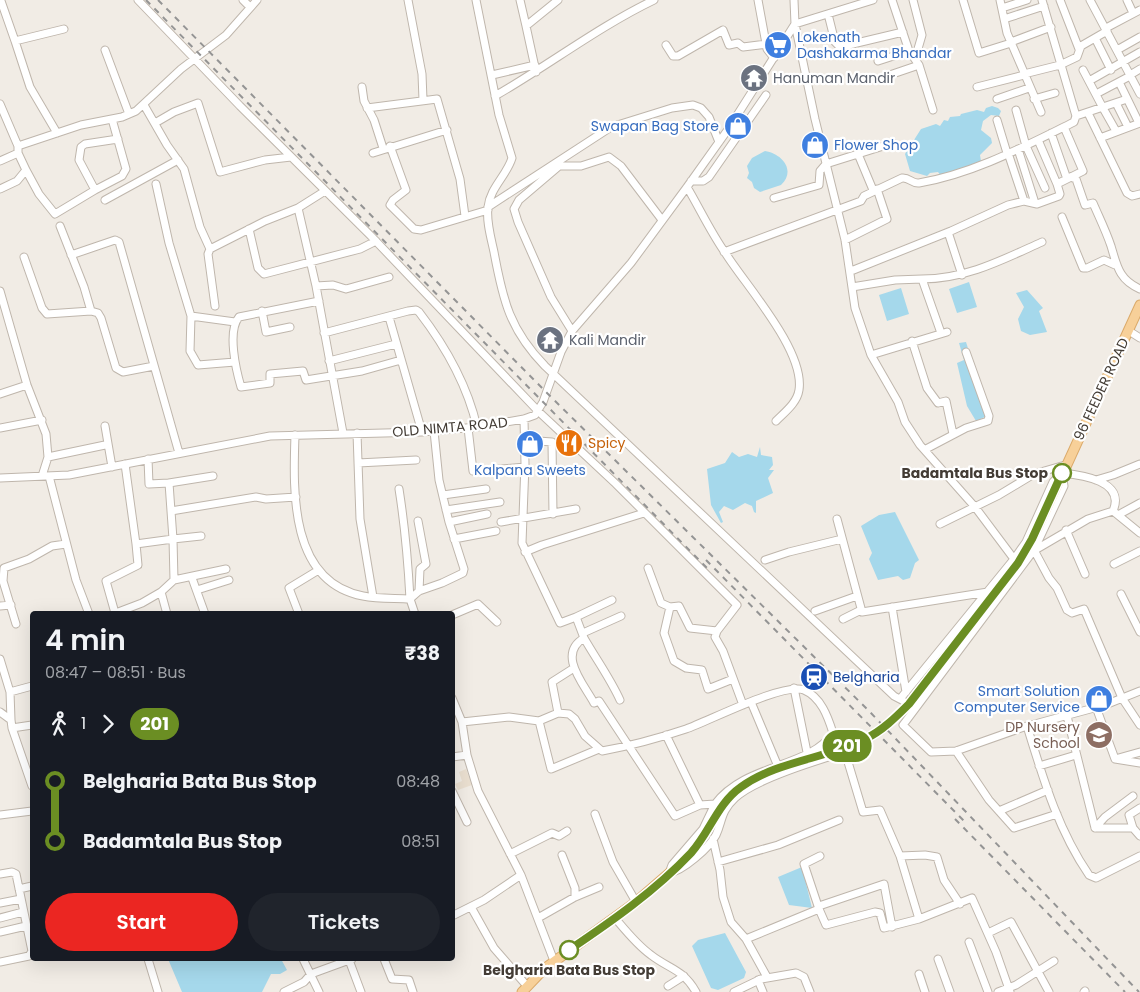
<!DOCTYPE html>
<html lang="en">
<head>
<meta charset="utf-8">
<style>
	:root { --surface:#171b24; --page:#20242c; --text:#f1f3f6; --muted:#9ea1a6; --accent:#eb2622 }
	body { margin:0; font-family:Poppins,sans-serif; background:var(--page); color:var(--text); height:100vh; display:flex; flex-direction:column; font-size:19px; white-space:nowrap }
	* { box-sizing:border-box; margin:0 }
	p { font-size:16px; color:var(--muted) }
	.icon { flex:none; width:28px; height:28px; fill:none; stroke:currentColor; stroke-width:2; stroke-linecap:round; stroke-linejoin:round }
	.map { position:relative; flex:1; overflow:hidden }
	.drawer { position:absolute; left:30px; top:611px; width:425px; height:350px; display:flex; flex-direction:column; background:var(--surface); border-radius:5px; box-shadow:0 5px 20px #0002 }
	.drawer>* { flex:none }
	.badge { padding:0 10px; border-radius:16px; font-size:18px; line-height:32px }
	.map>.badge { position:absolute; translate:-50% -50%; box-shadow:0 0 0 2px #fff }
	.legs { display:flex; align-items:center; gap:8px; height:55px; padding:0 15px; font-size:16px }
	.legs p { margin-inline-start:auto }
	.head { display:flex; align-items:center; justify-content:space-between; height:85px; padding:0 15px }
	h1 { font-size:28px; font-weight:600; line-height:38px }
	.action { display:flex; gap:10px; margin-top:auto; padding:10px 15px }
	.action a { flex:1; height:58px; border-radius:30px; background:var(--accent); color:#fff; font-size:20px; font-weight:600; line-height:58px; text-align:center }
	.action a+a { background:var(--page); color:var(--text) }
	ul { padding:0 15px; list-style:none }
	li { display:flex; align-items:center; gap:18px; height:60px; font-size:19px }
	li i { display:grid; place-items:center; width:8px; height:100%; margin:0 6px; background:currentColor }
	li i::after { content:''; width:12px; height:12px; margin:-6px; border:4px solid; border-radius:50%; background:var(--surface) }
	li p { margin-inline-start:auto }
	li:first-child i { background:linear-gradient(#0000 50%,currentColor 0) }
	li:last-child i { background:linear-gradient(currentColor 50%,#0000 0) }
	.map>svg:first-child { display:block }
</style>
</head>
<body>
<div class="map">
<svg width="1140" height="992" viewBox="0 0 1140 992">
	<rect width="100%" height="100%" fill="#f1ece5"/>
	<path fill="#eadfd0" d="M 466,769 L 472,785 L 458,790 L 455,784 L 462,781 L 459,772 Z"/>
	<path fill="#a5d8eb" d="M 992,106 L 998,108 L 1001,111 L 999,116 L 991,115 L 983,121 L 981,130 L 991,138 L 992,143 L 980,155 L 981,161 L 941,176 L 938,172 L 930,173 L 927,176 L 910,171 L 905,154 L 911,144 L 910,140 L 914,140 L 921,129 L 936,124 L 940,126 L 944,120 L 948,121 L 950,117 L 960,116 L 961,114 L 977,110 L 984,112 L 986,108 Z
		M 765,151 C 783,154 796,171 781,185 L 760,192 L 754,188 L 752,182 L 747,178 L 749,173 L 747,166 L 752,158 Z
		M 969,282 L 977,307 L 957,313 L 949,289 Z
		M 901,288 L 909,314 L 887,321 L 879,295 Z
		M 1027,290 L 1043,308 L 1039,311 L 1047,332 L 1030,335 L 1021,331 L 1018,319 L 1024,307 L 1016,293 Z
		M 966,342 L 989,415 L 976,421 L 967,406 L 957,363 L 964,360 L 959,343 Z
		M 760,447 L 761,455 L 772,457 L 773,465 L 769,470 L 774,470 L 768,478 L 773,493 L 756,501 L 756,513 L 754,512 L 752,506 L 745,503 L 733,510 L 724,506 L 719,512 L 723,522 L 721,523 L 711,505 L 707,469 L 725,463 L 732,452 L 739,457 L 748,454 L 757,457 Z
		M 895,512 L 919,560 L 915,563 L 910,578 L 903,580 L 898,576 L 878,580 L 869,559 L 872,553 L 861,526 L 879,515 Z
		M 802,867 L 812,908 L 789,905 L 778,877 Z
		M 725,933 L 746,972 L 744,978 L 718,990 L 711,988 L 692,946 L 698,940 Z
		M 168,959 L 281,959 L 287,970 L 280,974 L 271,974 L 262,992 L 182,992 Z"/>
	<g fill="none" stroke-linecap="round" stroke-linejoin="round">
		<g stroke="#bfb6ac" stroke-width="9">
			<path id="minor" d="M 138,0 L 240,106 L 371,236 L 539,412 L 616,484 L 737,605 L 717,631
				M 243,0 L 250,7
				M 408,0 L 422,74 L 423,100
				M 476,0 L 499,115 L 512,158 C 507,175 490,188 488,207 C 486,221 491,238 494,252 C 503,301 510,330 545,366 L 894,696 L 915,707
				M 520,0 L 526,26
				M 758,0 L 767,49 L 774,58
				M 794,0 L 795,24 L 815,119 L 845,240 L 855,308 L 871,355 L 898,402 L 905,422 L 920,445 L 975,507 L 1014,559
				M 913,0 L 922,35 L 915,59
				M 963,0 L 979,53 L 1011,43
				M 1000,0 L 1007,33 L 1041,112
				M 1060,0 L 1079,49
				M 1090,0 L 1140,94
				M 1127,0 L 1133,13
				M 1,1 L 15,41 L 64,29
				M 1002,8 L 1027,0
				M 828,14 L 835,42 L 840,47 L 903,32
				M 1004,19 L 1044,6
				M 1106,28 L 1140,10
				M 1095,38 L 1111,70
				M 15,41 L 30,87 L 57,133
				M 1011,42 L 1051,27
				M 666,45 L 673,56 L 678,56 L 723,30 L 729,45 L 738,43 L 743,47 L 767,44
				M 105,50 L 129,114
				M 1117,50 L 1140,37
				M 909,51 L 919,65 L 933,110
				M 878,61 L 909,51 L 892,0
				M 1083,70 L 1103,108
				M 536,72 L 526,26 L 558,0
				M 1024,74 L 1060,65 L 1077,57 L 1081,46 L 1107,31
				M 492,75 L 535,65
				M 1130,75 L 1140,69
				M 875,80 L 919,65
				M 1089,81 L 1140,52
				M 1119,82 L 1139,123
				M 362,87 L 364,101 L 374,120 L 383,148
				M 977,87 L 1024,75
				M 1096,94 L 1130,76
				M 495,96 C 549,65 598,27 654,0
				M 997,99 L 1029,88
				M 1034,99 L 1055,93
				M 1116,103 L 1128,127
				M 0,104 L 18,146
				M 144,105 L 167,145 L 184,169 L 200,227 L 210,249 L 265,221 L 298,208
				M 367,108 L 437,99 L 460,179 L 465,216
				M 1103,108 L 1116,131
				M 1016,110 L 1026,146 L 1045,188
				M 1088,113 L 1127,193 L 1132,196 L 1140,194
				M 1076,116 L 1127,99
				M 112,119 L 126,169 L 122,176 L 95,190 L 79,160 L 81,147 L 85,144 L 118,139
				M 997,120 L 1007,153
				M 155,123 L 174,112 L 198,103 L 220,172 L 265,160 L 291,157
				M 1051,133 L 1067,179
				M 1100,138 L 1140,123
				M 1038,140 L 1057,184
				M 390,146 L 406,190 L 393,200 L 390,205 L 414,229 L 421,230 L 488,210
				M 1018,149 L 1035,203
				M 373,153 L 447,130
				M 1008,153 L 1024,201
				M 858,154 L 873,190
				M 0,161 L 18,153
				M 26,170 L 39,194 L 55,214 L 95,190
				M 1070,177 L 1076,179 L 1085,205 L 1093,203 C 1099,217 1106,231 1111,246 C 1117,266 1119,280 1140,289
				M 691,181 L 703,181 L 709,177 L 766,95
				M 156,184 L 169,243 L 191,316 L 190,351 L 198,365 L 235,362
				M 687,187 C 700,209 711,233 726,254 C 747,287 805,351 799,390 C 797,403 785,412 776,421
				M 0,189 L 17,181 L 26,170 L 18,153 L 18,146 L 81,125 L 122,117 L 136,111 L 181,69 L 226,35 L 257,0
				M 325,191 L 298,208 L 316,286 L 343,433
				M 774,198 L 819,185 L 820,171 L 826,164 L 893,143
				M 105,200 L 178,160
				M 488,207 L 611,127 L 672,108 L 693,105 L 701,108 L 709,117 L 719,142
				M 1062,217 L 1083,268 L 1087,268 L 1104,260 L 1115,265
				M 60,226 L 84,287 L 91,311
				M 249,229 L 258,268 L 264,274 L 360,249 L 376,241
				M 948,232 L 962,275
				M 845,240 L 887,219 L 877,189
				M 210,249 L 208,254 L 215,306
				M 724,252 L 861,201 L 864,196 L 902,178 C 909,177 912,184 919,183 C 973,174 1025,146 1074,122 L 1076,116 L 1042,0
				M 71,255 L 115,240 L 119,242 L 179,453
				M 24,257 L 42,308 L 47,314 L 91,311 L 98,313 L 101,318 L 116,368 L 123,372 L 154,366
				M 851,271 L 951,231 L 1008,205 L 1024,201 L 1037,204 L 1059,196 L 1060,194 L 1057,184 L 1083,171 L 1064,127
				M 922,279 C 966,279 1002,260 1042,242
				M 316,286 L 333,285 L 346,289 L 389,277
				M 852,287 L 895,280 L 922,279 L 941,333
				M 0,291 L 27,385 L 46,434 L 48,457 L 42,476
				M 319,301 L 239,317 C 227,331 236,370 241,387 L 270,383 L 270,374 L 303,371 L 306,380 L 362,371 L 401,360
				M 262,311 L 266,332 L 290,327
				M 191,316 L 235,322
				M 389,317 L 422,432
				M 572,331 L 551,297 L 518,222 L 514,209 L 519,200 L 559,166 L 581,166 L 609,157 L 621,166 L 662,220
				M 1129,331 L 1140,338
				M 324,333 L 408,311 L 416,310 L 419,312 C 446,347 467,384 477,427
				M 912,341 L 927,388 L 938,403 L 946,401 L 953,434
				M 871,355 L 947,332
				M 329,361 L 396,344
				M 0,394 L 27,385
				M 524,419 L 525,464 L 522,543 L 560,623 L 576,617 L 584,638 C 557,654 583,683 594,703 L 599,701 L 675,816 L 700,805 L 715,804 L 703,829 L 672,865 L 669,873 C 683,871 709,848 716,835 C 723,820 720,812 735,798 C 755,779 818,760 845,752 L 863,812 L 880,810 L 900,856 L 925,855 L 937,857 L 944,880 L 960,904
				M 105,426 L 112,467
				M 0,428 L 42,420
				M 468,428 L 473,471
				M 357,433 L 360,519 L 373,597
				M 295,435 C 293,493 290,582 363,596 C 378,599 395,598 410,599 L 415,614
				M 525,440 L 552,442 L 553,514
				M 926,449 L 966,428 L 988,421 L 989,416 L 966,352
				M 48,457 L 105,445
				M 148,459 L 149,484 L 169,483 L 173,539 L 201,536
				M 358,463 L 416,460
				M 125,464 L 136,544 L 173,539 L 174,580 L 161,592 L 167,614
				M 479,471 L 525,467
				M 1062,473 C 1082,475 1126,481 1113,511 L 1140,533
				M 1062,474 L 1064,486 L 1034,550 L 903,725 L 931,752 L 956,751 L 1024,727 L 1105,705 L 1140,691
				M 49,476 L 76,580 L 89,614
				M 0,478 L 69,475 L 270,436 L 422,432 L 477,427 L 524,419 L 535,415 L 543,402 L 561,352 L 572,331 L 631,263 L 687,187 L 729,128 L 795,24 L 873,0
				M 1096,480 L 1113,475 L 1140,464
				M 169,483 L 213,476
				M 399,489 C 405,527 408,561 410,599
				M 443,495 L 486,489
				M 446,510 L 500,502
				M 171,511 L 256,497 L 266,499 L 296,497
				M 1118,515 L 1140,503
				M 837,519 L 862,612 L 988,592
				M 418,521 L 426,564 L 420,569 L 419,591
				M 449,522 L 487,514
				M 501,522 L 576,509
				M 940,524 L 999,495 L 1034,474 L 1065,465
				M 1066,530 L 1085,574
				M 454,539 L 496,531
				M 1034,550 L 1049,578 L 1057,588 L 1067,610 L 1072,613 L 1084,609 L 1122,698 L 1140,725
				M 1035,550 L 1088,519 L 1113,511
				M 525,552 L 542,545 L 644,513
				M 765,560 L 789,552 L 842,539
				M 1114,564 L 1140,551
				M 648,568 L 661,603 L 670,607 L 664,633 L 674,661 L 686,668 L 702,670 L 708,689 L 733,679
				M 192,578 L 205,614
				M 174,580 L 226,569
				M 197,590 L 229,580
				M 1121,594 L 1140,632
				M 410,599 L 419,591 L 442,583 L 463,573 L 464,569 L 449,522 L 439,480 L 434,431
				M 0,606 L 11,605
				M 670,607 L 679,606 L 690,628 L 717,631 L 715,637 L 723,651 L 743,705
				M 892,607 L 906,692
				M 815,611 L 857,596
				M 115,613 L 106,581 L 138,565 L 136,544
				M 113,614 L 142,603 L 161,592
				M 299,614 L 289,588 L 317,571
				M 452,615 L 478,604 L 497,622
				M 576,617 L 612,600
				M 843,619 L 861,610
				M 16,624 L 3,581 L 4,568 L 29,559 L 52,546 L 66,544
				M 583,633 L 621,616
				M 584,638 C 596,659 610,678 620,700
				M 0,659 L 10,692 L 11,720
				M 794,688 L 808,757
				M 10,692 L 32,686
				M 452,698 L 462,722 L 467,755 L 478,791 L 521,875 L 554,961
				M 900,699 L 1014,559 L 1026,542 L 1053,482 L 1062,473
				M 751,702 L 777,764
				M 1096,707 L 1115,759 L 1140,763
				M 0,712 L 11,720 L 12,728 L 32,725
				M 558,713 L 552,682 L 574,668
				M 1067,716 L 1095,828 L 1133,828 L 1140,836
				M 539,721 L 551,769 L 599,749
				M 462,722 L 509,717 L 539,721 L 558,713 L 569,714 L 575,719 L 585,736 L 602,751 C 630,746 659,738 686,729 C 709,721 784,682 804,690 C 821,697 828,717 833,733 C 810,768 746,763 715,804 L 717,807
				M 1027,726 C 1043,778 1058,830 1089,875 L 1096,878 L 1140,856
				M 12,728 L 32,786
				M 666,735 L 700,805
				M 956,751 L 989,800 L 1014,828 L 1057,814
				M 452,757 L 467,755
				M 1115,759 L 1140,752
				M 1039,766 L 1076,755
				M 452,791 L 467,822
				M 999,811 L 1048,790
				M 595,814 L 613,862 L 636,902
				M 0,815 L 32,811
				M 1095,828 L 1105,817 L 1133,796
				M 1133,828 L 1129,815 L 1140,808
				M 713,839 L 720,870 L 723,897 L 731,922 L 746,939 L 767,977
				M 510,854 L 552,833 L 559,836 L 567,831
				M 562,855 L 575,888 L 575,897
				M 900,856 L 919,919
				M 718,862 L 778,845 L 839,820
				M 0,874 L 12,872 L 16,874 L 32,951 L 29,956 L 0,962
				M 19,889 L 32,886
				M 0,903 L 21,899
				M 819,906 L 884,884 L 892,927
				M 471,907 L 494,948 L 527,986
				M 819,909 L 804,864 L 820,856
				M 452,916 L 484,900 L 521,875
				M 0,918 L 23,912
				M 538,918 L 575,897 L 599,887
				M 615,918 C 626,931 637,945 651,955 C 669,969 683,969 696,992
				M 0,932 L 26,926
				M 988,933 L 1011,922 L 1049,992
				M 746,939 L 819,909 L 826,925 L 875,912 L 880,913 L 884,928 L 919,919 L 972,898 L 996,952 L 1010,992
				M 969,942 L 988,992
				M 148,959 L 158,992
				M 303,959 L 319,992
				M 384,959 L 392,979 L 409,980 L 413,992
				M 938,959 L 950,992
				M 349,960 L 361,992
				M 919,974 L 925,992
				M 758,980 L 763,992
				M 668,986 L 684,976
				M 284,992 L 304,982 L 311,974 L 352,959
				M 734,992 L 761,979 L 796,973 L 804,977 L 810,992
				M 998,992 L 1016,985 L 1054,961
				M 1084,992 L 1085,991"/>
		</g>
		<g stroke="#dbaa6a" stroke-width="11">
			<path id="major" d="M 1018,563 L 1038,528 L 1140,305
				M 522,992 L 544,969 L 636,902 L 681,863"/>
		</g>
		<use href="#minor" stroke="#fff" stroke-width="7"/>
		<use href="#major" stroke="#f7d099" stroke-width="9"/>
		<path stroke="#949494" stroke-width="2" stroke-dasharray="6 6" stroke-linecap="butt" d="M 146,0 L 707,568
			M 158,0 L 547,393 L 869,711 L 1139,992
			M 706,560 L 964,821
			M 955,819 L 1125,992"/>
	</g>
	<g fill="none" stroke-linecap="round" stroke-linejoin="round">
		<g stroke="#fff" stroke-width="11">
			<path id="line-1" d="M 569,950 C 612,921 655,891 691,853 C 710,832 717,804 741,787 C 777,761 825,759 865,739 C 882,731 896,717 909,704 L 1018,563 L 1032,539 L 1062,473"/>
		</g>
		<use href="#line-1" stroke="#6b8e23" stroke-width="8"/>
	</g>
	<defs>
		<g id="supermarket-disc" transform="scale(1.4375)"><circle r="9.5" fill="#3f7fe0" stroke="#fff"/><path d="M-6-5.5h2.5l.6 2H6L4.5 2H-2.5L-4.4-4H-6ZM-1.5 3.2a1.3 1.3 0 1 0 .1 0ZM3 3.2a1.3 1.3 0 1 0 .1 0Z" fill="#fff"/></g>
		<g id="temple-disc" transform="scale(1.4375)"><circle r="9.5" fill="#6b7280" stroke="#fff"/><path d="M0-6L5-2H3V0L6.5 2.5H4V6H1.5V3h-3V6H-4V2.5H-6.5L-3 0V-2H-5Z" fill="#fff"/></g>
		<g id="shop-disc" transform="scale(1.4375)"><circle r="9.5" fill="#3f7fe0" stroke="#fff"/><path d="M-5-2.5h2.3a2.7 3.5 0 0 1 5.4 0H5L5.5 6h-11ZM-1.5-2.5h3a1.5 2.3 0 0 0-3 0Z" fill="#fff"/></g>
		<g id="restaurant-disc" transform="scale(1.4375)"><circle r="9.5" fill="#e8710a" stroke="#fff"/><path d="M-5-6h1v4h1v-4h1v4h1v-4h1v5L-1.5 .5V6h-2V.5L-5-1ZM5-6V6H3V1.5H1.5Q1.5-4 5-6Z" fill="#fff"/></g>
		<g id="station-disc" transform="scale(1.4375)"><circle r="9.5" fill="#1a4fb4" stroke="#fff"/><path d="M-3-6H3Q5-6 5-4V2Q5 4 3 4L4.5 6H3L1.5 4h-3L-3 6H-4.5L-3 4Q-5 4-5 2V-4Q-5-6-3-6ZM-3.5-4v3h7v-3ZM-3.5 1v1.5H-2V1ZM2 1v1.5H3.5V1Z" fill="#fff"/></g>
		<g id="school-disc" transform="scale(1.4375)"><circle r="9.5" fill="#8d6e63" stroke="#fff"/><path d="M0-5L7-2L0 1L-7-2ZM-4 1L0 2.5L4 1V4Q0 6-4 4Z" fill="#fff"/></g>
	</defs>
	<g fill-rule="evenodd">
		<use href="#supermarket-disc" x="778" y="45"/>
		<use href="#temple-disc" x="754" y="78"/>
		<use href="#shop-disc" x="738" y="126"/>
		<use href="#shop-disc" x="815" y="145"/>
		<use href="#temple-disc" x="550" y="340"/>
		<use href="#restaurant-disc" x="569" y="443"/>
		<use href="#shop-disc" x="530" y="444"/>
		<use href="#station-disc" x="814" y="677"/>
		<use href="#shop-disc" x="1099" y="699"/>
		<use href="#school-disc" x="1099" y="735"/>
	</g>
	<g fill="#fff" stroke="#6b8e23" stroke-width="2.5">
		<circle cx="1062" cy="473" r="9"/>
		<circle cx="569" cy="950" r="9"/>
	</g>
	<g text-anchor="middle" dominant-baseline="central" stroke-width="4.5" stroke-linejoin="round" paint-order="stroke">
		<g font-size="14" fill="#366cbe" stroke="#fff" text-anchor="start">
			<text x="797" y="37">Lokenath<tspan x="797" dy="16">Dashakarma Bhandar</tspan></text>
			<text x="719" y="126" text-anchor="end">Swapan Bag Store</text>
			<text x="834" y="145">Flower Shop</text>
			<text x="530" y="470" text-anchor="middle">Kalpana Sweets</text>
			<text x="1080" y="691" text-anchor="end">Smart Solution<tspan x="1080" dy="16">Computer Service</tspan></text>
		</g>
		<g font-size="14" fill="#5b616d" stroke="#fff" text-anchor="start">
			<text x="773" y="78">Hanuman Mandir</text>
			<text x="569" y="340">Kali Mandir</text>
		</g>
		<g font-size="14" fill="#433c35" stroke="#fff">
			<text transform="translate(1101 389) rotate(-65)">96 FEEDER ROAD</text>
			<text transform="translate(450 427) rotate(-5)">OLD NIMTA ROAD</text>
		</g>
		<g font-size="14" fill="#c56008" stroke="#fff" text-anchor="start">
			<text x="588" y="443">Spicy</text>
		</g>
		<g font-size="14" font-weight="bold" fill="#433c35" stroke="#fff" text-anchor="end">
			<text x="1048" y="473">Badamtala Bus Stop</text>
			<text x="569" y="970" text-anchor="middle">Belgharia Bata Bus Stop</text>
		</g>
		<g font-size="14" fill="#164399" stroke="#fff" text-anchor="start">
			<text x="833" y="677">Belgharia</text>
		</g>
		<g font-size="14" fill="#785e54" stroke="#fff" text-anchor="end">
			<text x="1080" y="727">DP Nursery<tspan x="1080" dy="16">School</tspan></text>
		</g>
	</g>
</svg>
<b class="badge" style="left:847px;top:746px;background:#6b8e23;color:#fff">201</b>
<section class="drawer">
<div class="head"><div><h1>4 min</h1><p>08:47 – 08:51 · Bus</p></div><b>₹38</b></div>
<div class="legs"><svg class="icon" aria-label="walk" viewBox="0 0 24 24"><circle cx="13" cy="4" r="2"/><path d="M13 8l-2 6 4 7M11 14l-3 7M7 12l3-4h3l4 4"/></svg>1<svg class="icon" aria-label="forward" viewBox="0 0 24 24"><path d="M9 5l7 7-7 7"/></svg><b class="badge" style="background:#6b8e23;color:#fff">201</b></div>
<ul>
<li><i style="color:#6b8e23"></i><b>Belgharia Bata Bus Stop</b><p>08:48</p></li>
<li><i style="color:#6b8e23"></i><b>Badamtala Bus Stop</b><p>08:51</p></li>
</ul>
<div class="action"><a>Start</a><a>Tickets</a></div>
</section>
</div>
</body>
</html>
